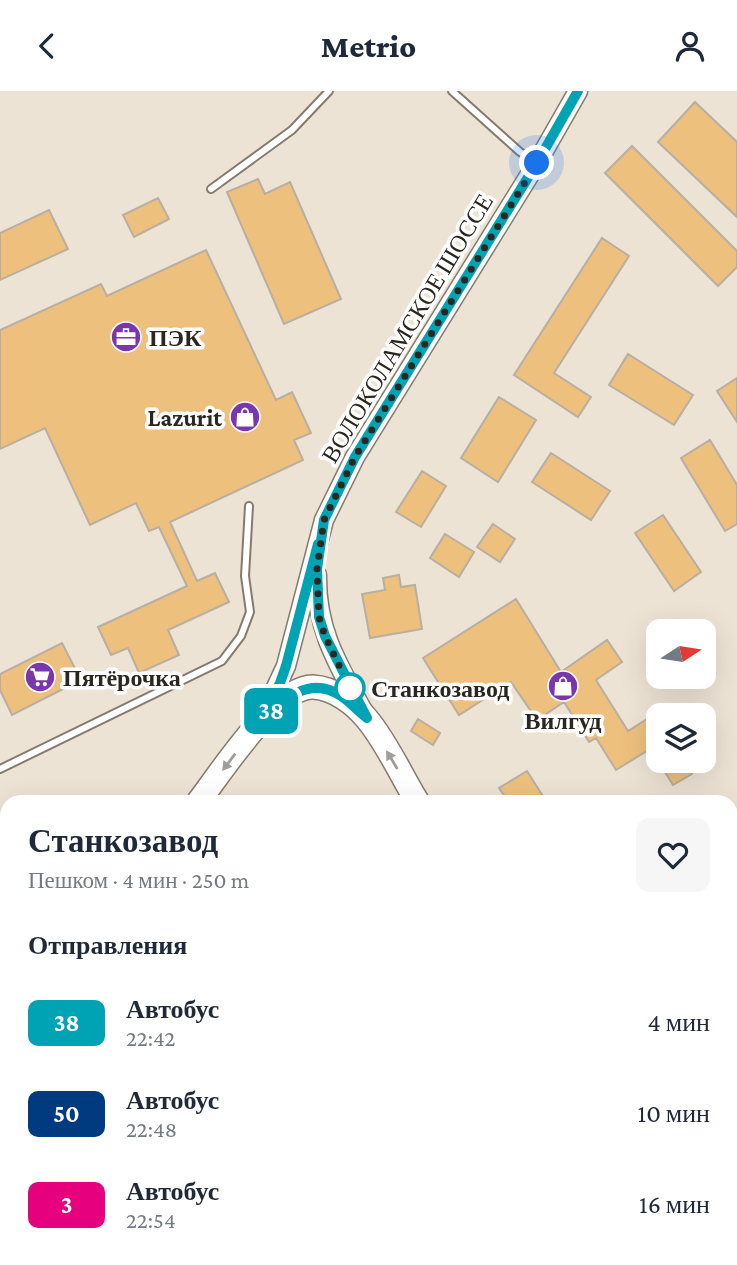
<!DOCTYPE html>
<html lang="ru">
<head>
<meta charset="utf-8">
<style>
	:root { --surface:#fff; --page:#f6f6f7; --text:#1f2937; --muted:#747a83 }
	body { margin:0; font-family:"Crimson Pro",serif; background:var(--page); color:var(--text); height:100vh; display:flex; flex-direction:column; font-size:26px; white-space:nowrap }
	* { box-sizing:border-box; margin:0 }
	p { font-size:23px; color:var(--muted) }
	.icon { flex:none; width:38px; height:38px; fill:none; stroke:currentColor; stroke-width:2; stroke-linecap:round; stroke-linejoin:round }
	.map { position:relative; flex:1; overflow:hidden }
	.sheet { position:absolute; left:0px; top:704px; width:738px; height:471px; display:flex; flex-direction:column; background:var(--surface); border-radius:21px 21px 0 0; box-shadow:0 7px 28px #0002 }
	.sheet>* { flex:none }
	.badge { padding:0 14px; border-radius:10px; font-size:24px; line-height:46px }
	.needle { width:46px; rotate:78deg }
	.tools { position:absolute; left:646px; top:528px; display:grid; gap:14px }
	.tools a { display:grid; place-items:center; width:70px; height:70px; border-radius:14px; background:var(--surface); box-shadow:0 7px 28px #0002; font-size:35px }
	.you { position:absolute; width:35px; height:35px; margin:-18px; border:5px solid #fff; border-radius:50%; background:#1a73e8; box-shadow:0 0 0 10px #1a73e833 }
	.map>.badge { position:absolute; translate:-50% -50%; box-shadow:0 0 0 4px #fff }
	h2 { padding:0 28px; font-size:26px; line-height:63px }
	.round { display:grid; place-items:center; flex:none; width:74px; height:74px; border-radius:14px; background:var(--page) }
	.summary { display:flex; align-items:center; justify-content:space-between; height:119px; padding:0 28px }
	h1 { font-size:33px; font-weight:800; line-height:52px }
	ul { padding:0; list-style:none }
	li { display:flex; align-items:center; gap:21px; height:91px; padding:0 28px }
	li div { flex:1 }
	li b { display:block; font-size:26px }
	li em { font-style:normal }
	li .badge { min-width:77px; font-weight:700; text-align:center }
	header { display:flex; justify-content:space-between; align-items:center; height:91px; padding:0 28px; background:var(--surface); font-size:32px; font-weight:800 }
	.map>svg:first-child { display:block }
</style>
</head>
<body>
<header><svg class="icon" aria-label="back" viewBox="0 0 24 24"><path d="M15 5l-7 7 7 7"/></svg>Metrio<svg class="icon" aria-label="person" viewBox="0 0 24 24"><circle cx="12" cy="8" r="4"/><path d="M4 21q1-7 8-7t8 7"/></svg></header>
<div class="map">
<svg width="737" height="1174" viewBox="0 0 737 1174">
	<rect width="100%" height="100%" fill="#ede3d5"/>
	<path fill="#debf93" d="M 601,1167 L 667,1167 L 663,1174 L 610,1174 Z"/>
	<path fill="#edc07e" stroke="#b8aea1" stroke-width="2" d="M 695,11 L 737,51 L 737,126 L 658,51 Z
		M 632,55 L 737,160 L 737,176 L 718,195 L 605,82 Z
		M 258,88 L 265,103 L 290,91 L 341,208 L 284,233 L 227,101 Z
		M 158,107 L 169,128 L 134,146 L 123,124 Z
		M 49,119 L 68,158 L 0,189 L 0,142 Z
		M 602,147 L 629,165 L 554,282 L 591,306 L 578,326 L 514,284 Z
		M 206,159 L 276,309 L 292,301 L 311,342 L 294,349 L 303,369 L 170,431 L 197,490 L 215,482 L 229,511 L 168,539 L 179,564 L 139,582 L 128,557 L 111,564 L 98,536 L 187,495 L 159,436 L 149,440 L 136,412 L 90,434 L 45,337 L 0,358 L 0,239 L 101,193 L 107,205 Z
		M 628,263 L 693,304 L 674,334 L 609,294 Z
		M 737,287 L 737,331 L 717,300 Z
		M 499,306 L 536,329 L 498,391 L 461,367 Z
		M 710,349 L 737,394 L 737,433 L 725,440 L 681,367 Z
		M 551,362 L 610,400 L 591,429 L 532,391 Z
		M 422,380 L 446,395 L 421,436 L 396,421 Z
		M 663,424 L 701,481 L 674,500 L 635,442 Z
		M 493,433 L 515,448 L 500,471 L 477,456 Z
		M 445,443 L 474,461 L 459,486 L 430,467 Z
		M 399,484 L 401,496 L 415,494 L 422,538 L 370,547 L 362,503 L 385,499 L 383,487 Z
		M 516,508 L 561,581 L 607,549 L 622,571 L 596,589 L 628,640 L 658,621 L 658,670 L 650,658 L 616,679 L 596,647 L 589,651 L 564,611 L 537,629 L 511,591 L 459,624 L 423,567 Z
		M 62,552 L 81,589 L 12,624 L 0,599 L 0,583 Z
		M 418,628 L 440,642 L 433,654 L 411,640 Z
		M 658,670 L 684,670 L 692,683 L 673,694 Z
		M 527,680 L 546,710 L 508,710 L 499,697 Z"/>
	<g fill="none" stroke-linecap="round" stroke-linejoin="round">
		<g stroke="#847b6e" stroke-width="10">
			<path id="lane" d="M 452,0 L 520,61 L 535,70
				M 211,98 L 292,39 L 329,0
				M 0,678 L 222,570 L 241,545 L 250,521 L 245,485 L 249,415"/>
		</g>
		<g stroke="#847b6e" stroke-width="16">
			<path id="street" d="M 732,955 L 737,951
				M 0,1060 L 7,1055
				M 176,1167 L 178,1174
				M 345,1174 L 356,1167"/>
		</g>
		<g stroke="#847b6e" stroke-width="21">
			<path id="secondary" d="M 317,484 C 316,538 337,572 362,618
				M 265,620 L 286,575 L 324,429 L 355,366 L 537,72 L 578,0"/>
		</g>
		<g stroke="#847b6e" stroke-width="26">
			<path id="highway" d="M 199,710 C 220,683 276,595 313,596 C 334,597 355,613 367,628 C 387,652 401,684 417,710
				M 0,739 L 7,745
				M 567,1167 L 576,1174
				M 694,1167 L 699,1174"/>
		</g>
		<use href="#lane" stroke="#fff" stroke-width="6"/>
		<use href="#street" stroke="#fff" stroke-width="12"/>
		<use href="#secondary" stroke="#fff" stroke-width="18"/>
		<use href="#highway" stroke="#fff" stroke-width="23"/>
	</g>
	<defs><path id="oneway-solid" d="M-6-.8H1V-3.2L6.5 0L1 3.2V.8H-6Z" transform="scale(1.75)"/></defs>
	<g fill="#9f9e9b">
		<use href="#oneway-solid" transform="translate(392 669) rotate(-121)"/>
		<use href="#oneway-solid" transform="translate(229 671) rotate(127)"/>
	</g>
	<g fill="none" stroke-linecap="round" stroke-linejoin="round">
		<g stroke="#fff" stroke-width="16">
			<path id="line" d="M 318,453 L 286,575 L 280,592 L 259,631 C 282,610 309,583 341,605 C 350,611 358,620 367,627 L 325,545 L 319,526 L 317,478 L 324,429 L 355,366 L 537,72 L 578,0"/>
		</g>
		<use href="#line" stroke="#00a3b4" stroke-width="10"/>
		<path stroke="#2a2721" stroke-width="7" stroke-dasharray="0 12.6" d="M 350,597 L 325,545 L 319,526 L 317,478 L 324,429 L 355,366 L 537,72"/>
	</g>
	<defs>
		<g id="office-disc" transform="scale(1.575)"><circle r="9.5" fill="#7a37ac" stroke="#fff"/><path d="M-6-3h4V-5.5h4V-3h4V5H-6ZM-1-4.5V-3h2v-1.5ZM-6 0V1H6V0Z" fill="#fff"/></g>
		<g id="shop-disc" transform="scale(1.575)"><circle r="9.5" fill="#7a37ac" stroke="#fff"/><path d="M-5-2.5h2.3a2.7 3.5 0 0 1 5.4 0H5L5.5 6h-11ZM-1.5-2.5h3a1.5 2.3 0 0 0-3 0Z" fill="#fff"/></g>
		<g id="supermarket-disc" transform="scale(1.575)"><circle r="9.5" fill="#7a37ac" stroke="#fff"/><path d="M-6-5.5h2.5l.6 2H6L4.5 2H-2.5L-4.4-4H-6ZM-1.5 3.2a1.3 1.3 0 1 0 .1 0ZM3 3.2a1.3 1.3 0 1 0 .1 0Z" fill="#fff"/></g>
	</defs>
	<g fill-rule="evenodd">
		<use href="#office-disc" x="126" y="246"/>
		<use href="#shop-disc" x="245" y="326"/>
		<use href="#supermarket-disc" x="40" y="586"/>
		<use href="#shop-disc" x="563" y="595"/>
	</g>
	<circle fill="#fff" stroke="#00a3b4" stroke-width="3.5" cx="350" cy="597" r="14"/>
	<g text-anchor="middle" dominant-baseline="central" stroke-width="7" stroke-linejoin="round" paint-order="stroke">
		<g font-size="24" fill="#2a2721" stroke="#fff">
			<text transform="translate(407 237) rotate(-59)">ВОЛОКОЛАМСКОЕ ШОССЕ</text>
		</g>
		<g font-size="24" font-weight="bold" fill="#2a2721" stroke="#fff" text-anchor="start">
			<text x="149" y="246">ПЭК</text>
			<text x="222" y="326" text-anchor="end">Lazurit</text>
			<text x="63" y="586">Пятёрочка</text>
			<text x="563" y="629" text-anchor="middle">Вилгуд</text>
		</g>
		<g font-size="24" font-weight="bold" fill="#2a2721" stroke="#fff" text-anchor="start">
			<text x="371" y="597">Станкозавод</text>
		</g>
	</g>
</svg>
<div class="tools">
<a><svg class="needle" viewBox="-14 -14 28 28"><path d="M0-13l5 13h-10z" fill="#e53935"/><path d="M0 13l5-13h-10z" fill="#747a83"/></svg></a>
<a><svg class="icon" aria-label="layers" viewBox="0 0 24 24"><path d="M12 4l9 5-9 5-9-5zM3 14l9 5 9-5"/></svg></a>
</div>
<div class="you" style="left:537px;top:72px"></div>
<b class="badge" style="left:271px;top:620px;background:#00a3b4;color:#fff">38</b>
<section class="sheet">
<div class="summary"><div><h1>Станкозавод</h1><p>Пешком · 4 мин · 250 m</p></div><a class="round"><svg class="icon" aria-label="heart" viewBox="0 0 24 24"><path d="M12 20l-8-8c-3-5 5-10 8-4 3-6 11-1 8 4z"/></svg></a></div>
<h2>Отправления</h2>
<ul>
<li><span class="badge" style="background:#00a3b4;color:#fff">38</span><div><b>Автобус</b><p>22:42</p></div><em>4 мин</em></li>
<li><span class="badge" style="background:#003b80;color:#fff">50</span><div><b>Автобус</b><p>22:48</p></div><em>10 мин</em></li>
<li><span class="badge" style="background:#e6007e;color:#fff">3</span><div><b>Автобус</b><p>22:54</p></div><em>16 мин</em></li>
</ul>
</section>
</div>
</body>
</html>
